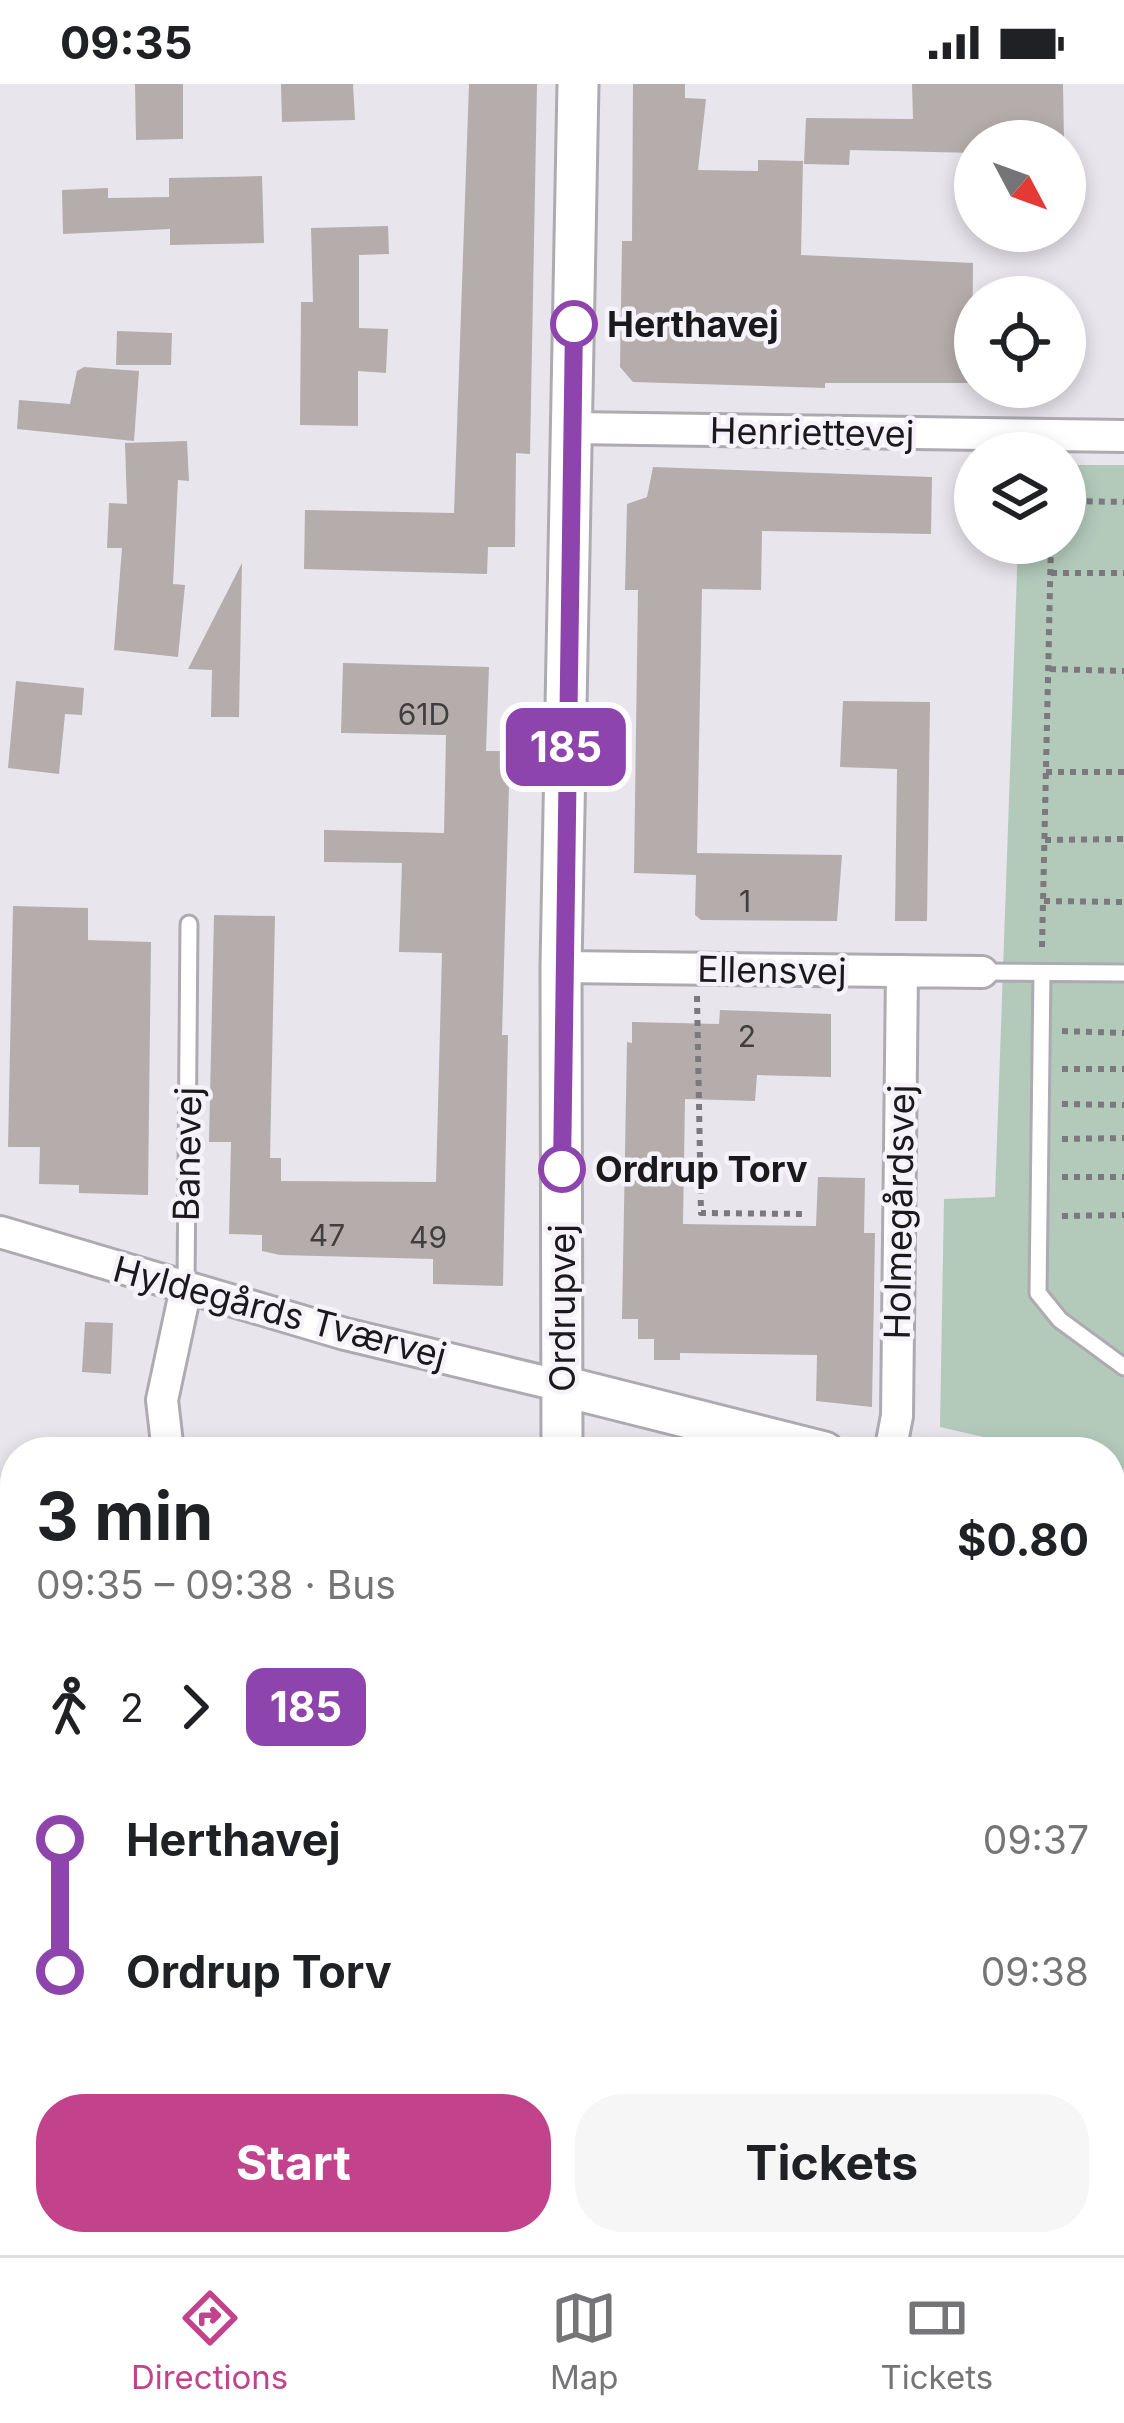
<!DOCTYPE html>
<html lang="en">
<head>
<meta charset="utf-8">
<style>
	:root { --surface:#fff; --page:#f6f6f6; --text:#202124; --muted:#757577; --line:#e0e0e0; --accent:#c3428c }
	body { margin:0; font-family:Inter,sans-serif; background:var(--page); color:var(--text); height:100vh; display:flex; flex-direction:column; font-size:45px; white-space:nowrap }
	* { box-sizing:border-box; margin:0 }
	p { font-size:39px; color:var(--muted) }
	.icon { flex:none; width:66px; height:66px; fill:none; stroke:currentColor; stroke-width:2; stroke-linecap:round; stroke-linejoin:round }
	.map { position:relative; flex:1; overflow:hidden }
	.details { position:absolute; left:0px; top:1353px; width:1125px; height:819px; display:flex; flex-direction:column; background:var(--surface); border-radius:48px 48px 0 0; box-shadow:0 6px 18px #0003 }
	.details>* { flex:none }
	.badge { padding:0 24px; border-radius:18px; font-size:42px; line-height:78px }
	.needle { width:78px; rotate:131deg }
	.buttons { position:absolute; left:954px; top:36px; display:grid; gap:24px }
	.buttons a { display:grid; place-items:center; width:132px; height:132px; border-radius:50%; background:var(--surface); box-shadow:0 6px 18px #0003; font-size:60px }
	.map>.badge { position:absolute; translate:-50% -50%; box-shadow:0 0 0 6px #fff }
	.legs { display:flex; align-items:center; gap:18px; height:132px; padding:0 36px; font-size:39px }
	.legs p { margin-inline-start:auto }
	.head { display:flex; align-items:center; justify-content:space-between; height:204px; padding:0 36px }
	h1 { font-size:66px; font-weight:700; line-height:90px }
	.action { display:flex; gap:24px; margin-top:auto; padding:24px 36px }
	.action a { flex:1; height:138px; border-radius:48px; background:var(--accent); color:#fff; font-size:48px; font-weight:700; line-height:138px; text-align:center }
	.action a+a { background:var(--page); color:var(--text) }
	ul { padding:0 36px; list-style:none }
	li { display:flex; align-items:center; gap:42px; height:132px; font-size:45px }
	li i { display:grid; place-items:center; width:18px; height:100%; margin:0 15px; background:currentColor }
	li i::after { content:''; width:30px; height:30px; margin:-15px; border:9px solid; border-radius:50%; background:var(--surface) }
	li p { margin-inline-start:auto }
	li:first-child i { background:linear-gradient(#0000 50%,currentColor 0) }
	li:last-child i { background:linear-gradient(currentColor 50%,#0000 0) }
	.status { display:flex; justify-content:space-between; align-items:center; height:84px; padding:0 60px; background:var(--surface); direction:ltr }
	.status svg { height:33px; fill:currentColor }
	.dock { display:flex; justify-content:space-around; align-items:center; height:168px; border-top:3px solid var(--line); background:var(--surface); font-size:33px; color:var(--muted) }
	.dock a { display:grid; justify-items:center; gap:6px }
	.dock .selected { color:var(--accent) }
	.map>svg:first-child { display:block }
</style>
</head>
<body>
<div class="status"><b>09:35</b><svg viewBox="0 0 49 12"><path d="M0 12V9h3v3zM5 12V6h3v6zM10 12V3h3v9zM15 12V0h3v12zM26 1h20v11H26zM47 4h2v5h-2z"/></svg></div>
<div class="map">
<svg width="1124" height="2171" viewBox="0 0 1124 2171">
	<rect width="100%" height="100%" fill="#e8e5ec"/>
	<path fill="#b3cabb" d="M 1065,381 L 1124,381 L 1124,1386 L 1110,1383 L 1110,1368 L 1048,1368 L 940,1343 L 944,1115 L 995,1113 L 1018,459 L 1065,459 Z"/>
	<path fill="#b5adac" d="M 135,0 L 183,0 L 183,55 L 136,56 Z
		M 281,0 L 353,0 L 355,36 L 282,38 Z
		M 469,0 L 537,0 L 530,370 L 516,369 L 515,463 L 488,463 L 487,490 L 304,485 L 305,426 L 454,429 Z
		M 633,0 L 685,0 L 685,14 L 706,15 L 698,86 L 758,87 L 758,76 L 803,77 L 801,171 L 973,179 L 972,299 L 825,299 L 825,304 L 633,298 L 620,283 L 622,157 L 632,157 Z
		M 912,0 L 1063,0 L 1064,57 L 975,57 L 975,69 L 850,66 L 849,81 L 804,80 L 806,34 L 913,35 Z
		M 262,92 L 264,159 L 170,161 L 170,145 L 63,150 L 62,106 L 108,104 L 108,114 L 169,113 L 169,94 Z
		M 388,142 L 389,170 L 359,171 L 359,244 L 388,245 L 386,289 L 358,287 L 358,342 L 300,341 L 301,218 L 313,218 L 311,144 Z
		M 117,247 L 172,249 L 171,281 L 116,281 Z
		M 84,283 L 139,287 L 134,357 L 17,345 L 19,316 L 70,320 L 77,287 Z
		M 187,357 L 189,397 L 178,396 L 173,500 L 185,501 L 178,573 L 114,566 L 122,464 L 107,464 L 109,419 L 127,420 L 125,359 Z
		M 653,383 L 932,393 L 931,450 L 762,447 L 761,506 L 702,505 L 697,769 L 842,771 L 837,837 L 701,836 L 695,831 L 696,791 L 634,789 L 638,506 L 625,506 L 627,420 L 647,413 Z
		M 242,479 L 239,633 L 211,633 L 212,586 L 188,585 Z
		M 343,579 L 489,583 L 486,667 L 510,667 L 502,951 L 508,951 L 503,1202 L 433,1200 L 433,1175 L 280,1171 L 262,1167 L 262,1151 L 229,1150 L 231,1058 L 209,1058 L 214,831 L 275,832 L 270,1074 L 281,1074 L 281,1097 L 436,1098 L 442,869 L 399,868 L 402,779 L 324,778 L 324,746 L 444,749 L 446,651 L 341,649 Z
		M 16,597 L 84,604 L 82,631 L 65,630 L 59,690 L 8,684 Z
		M 843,617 L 930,618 L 927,837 L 895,837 L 897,685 L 840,683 Z
		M 13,822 L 88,824 L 88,856 L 151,858 L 148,1111 L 79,1109 L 79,1101 L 39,1100 L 40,1063 L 8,1063 Z
		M 720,926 L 831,930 L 831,993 L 757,991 L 755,1017 L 685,1015 L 683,1140 L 816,1142 L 818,1093 L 865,1094 L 864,1149 L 875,1149 L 872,1323 L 816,1317 L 817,1271 L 680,1269 L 680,1276 L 654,1276 L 654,1255 L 638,1255 L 638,1235 L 622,1235 L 627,958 L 632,959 L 632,938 L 719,940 Z
		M 85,1238 L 113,1239 L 111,1290 L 82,1288 Z"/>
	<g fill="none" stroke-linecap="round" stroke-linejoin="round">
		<g stroke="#adabb1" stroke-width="21">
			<path id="service" d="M 982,888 L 1124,889
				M 1042,889 L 1038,1209 L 1060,1236 L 1124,1283
				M 186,1203 L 189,840"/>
		</g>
		<g stroke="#adabb1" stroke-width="36">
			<path id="minor" d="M 573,344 L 1124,352
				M 561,883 L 982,888
				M 0,1148 L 345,1250 L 562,1302
				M 168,1368 L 162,1316 L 186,1204
				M 890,1368 L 897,1332 L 902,887
				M 0,1549 L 15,1540
				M 0,1775 L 15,1789
				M 1110,1870 L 1124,1874"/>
		</g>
		<g stroke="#adabb1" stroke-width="45">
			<path id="tertiary" d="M 562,1302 L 824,1368
				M 562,1368 L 561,883 L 578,0
				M 1110,1435 L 1124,1438
				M 546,2171 L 547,2157"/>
		</g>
		<path stroke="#7b797d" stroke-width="6" stroke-dasharray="6 6" stroke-linecap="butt" d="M 1065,423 L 1072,417 L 1124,418
			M 1051,489 L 1124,489
			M 1050,585 L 1124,587
			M 1046,688 L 1124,688
			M 1045,756 L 1124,755
			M 1044,817 L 1124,818
			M 1042,863 L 1051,459
			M 697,912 L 701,1129 L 805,1130
			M 1062,947 L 1124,949
			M 1062,985 L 1124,985
			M 1062,1020 L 1124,1021
			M 1062,1055 L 1124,1054
			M 1062,1093 L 1124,1093
			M 1062,1132 L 1124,1131
			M 1110,2123 L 1124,2126
			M 240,2157 L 278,2171
			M 156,2171 L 174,2157
			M 829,2171 L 833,2157"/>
		<use href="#service" stroke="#fff" stroke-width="15"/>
		<use href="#minor" stroke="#fff" stroke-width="30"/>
		<use href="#tertiary" stroke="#fff" stroke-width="39"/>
	</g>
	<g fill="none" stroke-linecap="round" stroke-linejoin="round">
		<g stroke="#fff" stroke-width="27">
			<path id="line-1" d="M 562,1085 L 574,240"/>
		</g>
		<use href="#line-1" stroke="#8e44ad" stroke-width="18"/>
	</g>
	<g fill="#fff" stroke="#8e44ad" stroke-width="6">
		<circle cx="574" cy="240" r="21"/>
		<circle cx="562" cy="1085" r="21"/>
	</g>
	<g text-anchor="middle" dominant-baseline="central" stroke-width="9" stroke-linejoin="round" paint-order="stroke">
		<g font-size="30" fill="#413e3f">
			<text x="424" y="630">61D</text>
			<text x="745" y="817">1</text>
			<text x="747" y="952">2</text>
			<text x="327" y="1151">47</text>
			<text x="428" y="1153">49</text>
		</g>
		<g font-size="36" font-weight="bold" fill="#1a191b" stroke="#f5f3f9" text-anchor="start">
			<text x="607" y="240">Herthavej</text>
			<text x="595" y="1085">Ordrup Torv</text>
		</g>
		<g font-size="36" fill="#1a191b" stroke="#f5f3f9">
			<text transform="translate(812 348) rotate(1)">Henriettevej</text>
			<text transform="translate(772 886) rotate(1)">Ellensvej</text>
			<text transform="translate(187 1070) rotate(-89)">Banevej</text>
			<text transform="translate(899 1128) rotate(-89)">Holmegårdsvej</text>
			<text transform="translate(562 1224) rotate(-90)">Ordrupvej</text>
			<text transform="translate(280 1228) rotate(15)">Hyldegårds Tværvej</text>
		</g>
	</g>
</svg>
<div class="buttons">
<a><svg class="needle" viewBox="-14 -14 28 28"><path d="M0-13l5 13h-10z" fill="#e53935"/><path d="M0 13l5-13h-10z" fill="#757577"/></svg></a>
<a><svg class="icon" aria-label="locate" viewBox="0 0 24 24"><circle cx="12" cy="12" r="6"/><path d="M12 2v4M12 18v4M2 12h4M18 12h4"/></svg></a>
<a><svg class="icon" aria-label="layers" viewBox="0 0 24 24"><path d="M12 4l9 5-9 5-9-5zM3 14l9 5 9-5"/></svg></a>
</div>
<b class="badge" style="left:566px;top:663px;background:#8e44ad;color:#fff">185</b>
<section class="details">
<div class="head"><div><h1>3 min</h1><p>09:35 – 09:38 · Bus</p></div><b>$0.80</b></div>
<div class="legs"><svg class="icon" aria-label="walk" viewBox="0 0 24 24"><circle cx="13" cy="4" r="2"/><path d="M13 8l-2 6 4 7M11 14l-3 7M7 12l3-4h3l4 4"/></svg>2<svg class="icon" aria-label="forward" viewBox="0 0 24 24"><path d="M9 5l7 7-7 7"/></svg><b class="badge" style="background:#8e44ad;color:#fff">185</b></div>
<ul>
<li><i style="color:#8e44ad"></i><b>Herthavej</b><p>09:37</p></li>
<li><i style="color:#8e44ad"></i><b>Ordrup Torv</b><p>09:38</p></li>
</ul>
<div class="action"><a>Start</a><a>Tickets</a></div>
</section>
</div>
<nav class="dock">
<a class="selected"><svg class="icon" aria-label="directions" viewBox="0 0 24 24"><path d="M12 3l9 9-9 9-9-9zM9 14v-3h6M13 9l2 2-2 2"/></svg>Directions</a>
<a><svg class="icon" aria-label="map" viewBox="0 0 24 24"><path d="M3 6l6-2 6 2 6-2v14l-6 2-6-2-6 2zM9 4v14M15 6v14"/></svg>Map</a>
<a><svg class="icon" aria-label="tickets" viewBox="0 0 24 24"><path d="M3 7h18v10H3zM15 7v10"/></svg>Tickets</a>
</nav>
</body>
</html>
